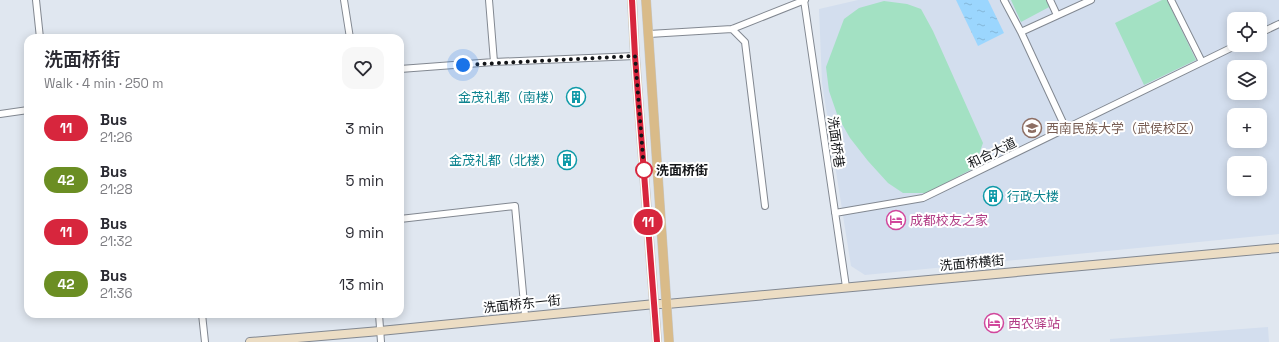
<!DOCTYPE html>
<html lang="en">
<head>
<meta charset="utf-8">
<style>
	:root { --surface:#fff; --page:#f7f7f7; --text:#2b2b33; --muted:#7c7c81 }
	body { margin:0; font-family:"Space Grotesk","Noto Sans SC",sans-serif; background:var(--page); color:var(--text); height:100vh; display:flex; flex-direction:column; font-size:15px; white-space:nowrap }
	* { box-sizing:border-box; margin:0 }
	p { font-size:13px; color:var(--muted) }
	.icon { flex:none; width:22px; height:22px; fill:none; stroke:currentColor; stroke-width:2; stroke-linecap:round; stroke-linejoin:round }
	.map { position:relative; flex:1; overflow:hidden }
	.panel { position:absolute; left:24px; top:34px; width:380px; height:284px; display:flex; flex-direction:column; background:var(--surface); border-radius:12px; box-shadow:0 2px 10px #0003 }
	.panel>* { flex:none }
	.badge { padding:0 8px; border-radius:13px; font-size:14px; line-height:26px }
	.controls { position:absolute; left:1227px; top:12px; display:grid; gap:8px }
	.controls a { display:grid; place-items:center; width:40px; height:40px; border-radius:8px; background:var(--surface); box-shadow:0 2px 10px #0003; font-size:20px }
	.you { position:absolute; width:20px; height:20px; margin:-10px; border:3px solid #fff; border-radius:50%; background:#1a73e8; box-shadow:0 0 0 6px #1a73e833 }
	.map>.badge { position:absolute; translate:-50% -50%; box-shadow:0 0 0 2px #fff }
	.round { display:grid; place-items:center; flex:none; width:42px; height:42px; border-radius:12px; background:var(--page) }
	.overview { display:flex; align-items:center; justify-content:space-between; height:68px; padding:0 20px }
	h1 { font-size:19px; font-weight:600; line-height:30px }
	ul { padding:0; list-style:none }
	li { display:flex; align-items:center; gap:12px; height:52px; padding:0 20px }
	li div { flex:1 }
	li b { display:block; font-size:15px }
	li em { font-style:normal }
	li .badge { min-width:44px; font-weight:700; text-align:center }
	.map>svg:first-child { display:block }
</style>
</head>
<body>
<div class="map">
<svg width="1279" height="342" viewBox="0 0 1279 342">
	<defs>
		<pattern id="water-ripples" width="26" height="14" patternUnits="userSpaceOnUse"><rect width="26" height="14" fill="#9bd6fe"/><path d="M2 4q2-2 4 0t4 0M15 11q2-2 4 0t4 0" fill="none" stroke="#84b7d9"/></pattern>
	</defs>
	<rect width="100%" height="100%" fill="#e0e7f0"/>
	<path fill="#d3deee" fill-rule="evenodd" d="M 858,0 L 1279,0 L 1279,234 L 865,275 L 851,266 L 822,83 L 819,9 ZM 1234,19 L 1260,19 L 1260,45 L 1234,45 ZM 1234,67 L 1260,67 L 1260,93 L 1234,93 ZM 1234,115 L 1260,115 L 1260,141 L 1234,141 ZM 1234,163 L 1260,163 L 1260,189 L 1234,189 Z
		M 1268,327 L 1269,342 L 1110,342 L 1110,339 Z"/>
	<path fill="#a3e1c3" d="M 1011,0 L 1050,0 L 1053,5 L 1021,22 Z
		M 1162,0 L 1167,0 L 1196,60 L 1144,85 L 1115,23 Z
		M 884,1 L 907,4 L 921,9 L 933,31 L 983,143 L 974,168 L 927,193 L 903,193 L 888,183 L 868,161 L 850,138 L 838,117 L 829,91 L 826,67 L 844,19 L 859,8 Z"/>
	<path fill="url(#water-ripples)" d="M 956,0 L 988,0 L 1004,33 L 978,46 Z"/>
	<g fill="none" stroke-linecap="round" stroke-linejoin="round">
		<g stroke="#828891" stroke-width="8">
			<path id="street" d="M 36,0 L 40,38
				M 344,0 L 350,38
				M 489,0 L 494,62
				M 804,0 L 846,287
				M 1004,0 L 1021,32 L 1066,129
				M 1050,0 L 1057,15
				M 1171,0 L 1202,62
				M 732,29 L 745,42 L 765,206
				M 1021,32 L 1091,0
				M 1260,33 L 1279,24
				M 649,34 L 732,29 L 805,0
				M 400,69 L 494,62 L 635,56
				M 0,114 L 28,110
				M 835,213 L 923,198 L 1237,45
				M 400,219 L 515,206 L 525,315
				M 202,314 L 205,342
				M 379,314 L 381,342"/>
		</g>
		<g stroke="#828891" stroke-width="10">
			<path id="secondary" d="M 250,342 L 380,331 L 655,304 L 667,304 L 1279,248"/>
		</g>
		<g stroke="#c6c7c7" stroke-width="10">
			<path id="primary" d="M 632,0 L 635,56 L 657,342
				M 646,0 L 669,342"/>
		</g>
		<use href="#street" stroke="#fff" stroke-width="6"/>
		<use href="#secondary" stroke="#ecddc4" stroke-width="8"/>
		<use href="#primary" stroke="#d9bb89" stroke-width="9"/>
	</g>
	<g fill="none" stroke-linecap="round" stroke-linejoin="round">
		<g stroke="#fff" stroke-width="9">
			<path id="line" d="M 632,0 L 635,56 L 657,342"/>
		</g>
		<use href="#line" stroke="#d7263d" stroke-width="6"/>
		<path stroke="#121417" stroke-width="4" stroke-dasharray="0 7.2" d="M 463,65 L 635,56 L 644,170"/>
	</g>
	<defs>
		<g id="building-ring" transform="scale(1)"><circle r="9.5" fill="#fff" stroke="#0f9aa8" stroke-width="1.5"/><path d="M-4-6H4V6H1V3H-1V6H-4ZM-2.5-4.3h1.7v1.8h-1.7ZM.8-4.3h1.7v1.8H.8ZM-2.5-1h1.7V.8h-1.7ZM.8-1h1.7V.8H.8Z" fill="#0f9aa8"/></g>
		<g id="university-ring" transform="scale(1)"><circle r="9.5" fill="#fff" stroke="#8d6e63" stroke-width="1.5"/><path d="M0-5L7-2L0 1L-7-2ZM-4 1L0 2.5L4 1V4Q0 6-4 4Z" fill="#8d6e63"/></g>
		<g id="hotel-ring" transform="scale(1)"><circle r="9.5" fill="#fff" stroke="#d1479c" stroke-width="1.5"/><path d="M-6-4.5h1.5V1H6V5H4.5V3h-9V5H-6ZM-4 0a1.8 1.8 0 1 1 3.6 0ZM.5 0V-2.5h3Q6-2.5 6 0Z" fill="#d1479c"/></g>
	</defs>
	<g fill-rule="evenodd">
		<use href="#building-ring" x="576" y="97"/>
		<use href="#university-ring" x="1032" y="128"/>
		<use href="#building-ring" x="567" y="160"/>
		<use href="#building-ring" x="993" y="196"/>
		<use href="#hotel-ring" x="896" y="220"/>
		<use href="#hotel-ring" x="994" y="323"/>
	</g>
	<circle fill="#fff" stroke="#d7263d" stroke-width="2" cx="644" cy="170" r="8"/>
	<g text-anchor="middle" dominant-baseline="central" stroke-width="4" stroke-linejoin="round" paint-order="stroke">
		<g font-size="13" fill="#0d838f" stroke="#fff" text-anchor="end">
			<text x="562" y="97">金茂礼都（南楼）</text>
			<text x="553" y="160">金茂礼都（北楼）</text>
			<text x="1007" y="196" text-anchor="start">行政大楼</text>
		</g>
		<g font-size="13" fill="#785e54" stroke="#fff" text-anchor="start">
			<text x="1046" y="128">西南民族大学（武侯校区）</text>
		</g>
		<g font-size="13" fill="#121417" stroke="#fff">
			<text transform="translate(836 142) rotate(82)">洗面桥巷</text>
			<text transform="translate(992 153) rotate(-26)">和合大道</text>
			<text transform="translate(972 263) rotate(-5)">洗面桥横街</text>
			<text transform="translate(522 304) rotate(-6)">洗面桥东一街</text>
		</g>
		<g font-size="13" font-weight="bold" fill="#121417" stroke="#fff" text-anchor="start">
			<text x="656" y="170">洗面桥街</text>
		</g>
		<g font-size="13" fill="#b23c85" stroke="#fff" text-anchor="start">
			<text x="910" y="220">成都校友之家</text>
			<text x="1008" y="323">西农驿站</text>
		</g>
	</g>
</svg>
<div class="controls">
<a><svg class="icon" aria-label="locate" viewBox="0 0 24 24"><circle cx="12" cy="12" r="6"/><path d="M12 2v4M12 18v4M2 12h4M18 12h4"/></svg></a>
<a><svg class="icon" aria-label="layers" viewBox="0 0 24 24"><path d="M12 4l9 5-9 5-9-5zM3 14l9 5 9-5"/></svg></a>
<a>+</a>
<a>−</a>
</div>
<div class="you" style="left:463px;top:65px"></div>
<b class="badge" style="left:648px;top:222px;background:#d7263d;color:#fff">11</b>
<section class="panel">
<div class="overview"><div><h1>洗面桥街</h1><p>Walk · 4 min · 250 m</p></div><a class="round"><svg class="icon" aria-label="heart" viewBox="0 0 24 24"><path d="M12 20l-8-8c-3-5 5-10 8-4 3-6 11-1 8 4z"/></svg></a></div>
<ul>
<li><span class="badge" style="background:#d7263d;color:#fff">11</span><div><b>Bus</b><p>21:26</p></div><em>3 min</em></li>
<li><span class="badge" style="background:#6b8e23;color:#fff">42</span><div><b>Bus</b><p>21:28</p></div><em>5 min</em></li>
<li><span class="badge" style="background:#d7263d;color:#fff">11</span><div><b>Bus</b><p>21:32</p></div><em>9 min</em></li>
<li><span class="badge" style="background:#6b8e23;color:#fff">42</span><div><b>Bus</b><p>21:36</p></div><em>13 min</em></li>
</ul>
</section>
</div>
</body>
</html>
